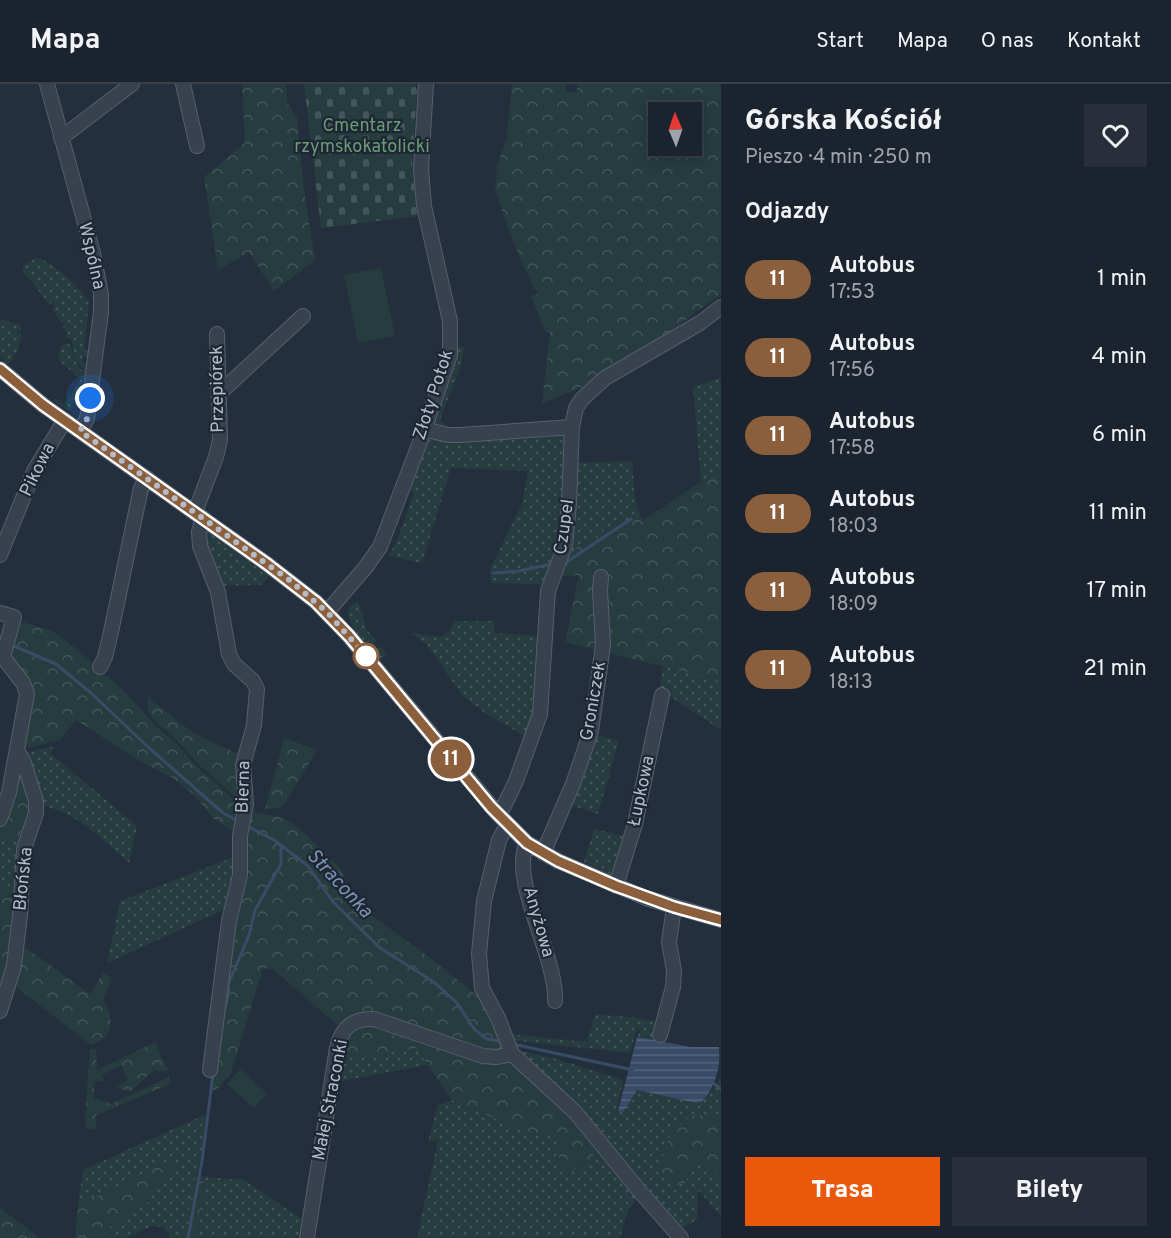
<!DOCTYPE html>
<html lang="pl">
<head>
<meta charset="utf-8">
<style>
	:root { --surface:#1b232e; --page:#282f3a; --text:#f1f3f6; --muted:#a0a4aa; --line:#39404a; --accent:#ea580c }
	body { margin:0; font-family:Overpass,sans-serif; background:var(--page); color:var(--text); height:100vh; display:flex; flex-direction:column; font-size:22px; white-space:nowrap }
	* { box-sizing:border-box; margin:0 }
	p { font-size:20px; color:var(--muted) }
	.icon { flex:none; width:33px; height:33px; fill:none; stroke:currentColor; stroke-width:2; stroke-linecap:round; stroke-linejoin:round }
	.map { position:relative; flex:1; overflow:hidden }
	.sheet { display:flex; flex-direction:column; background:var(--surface); width:450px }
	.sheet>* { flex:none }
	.badge { padding:0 12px; border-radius:20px; font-size:21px; line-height:39px }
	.needle { width:39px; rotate:358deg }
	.fabs { position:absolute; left:648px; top:18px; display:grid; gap:12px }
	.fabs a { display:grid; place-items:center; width:54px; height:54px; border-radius:0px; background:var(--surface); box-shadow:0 3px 15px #0003,0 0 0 2px var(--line); font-size:30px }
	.you { position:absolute; width:30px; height:30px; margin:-15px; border:4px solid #fff; border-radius:50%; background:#1a73e8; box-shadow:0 0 0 9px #1a73e833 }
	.map>.badge { position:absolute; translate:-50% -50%; box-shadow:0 0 0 3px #fff }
	h2 { padding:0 24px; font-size:22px; line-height:54px }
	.round { display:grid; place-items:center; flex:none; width:63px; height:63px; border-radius:0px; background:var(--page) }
	.summary { display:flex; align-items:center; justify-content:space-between; height:102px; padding:0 24px }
	h1 { font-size:28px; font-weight:800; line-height:45px }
	.cta { display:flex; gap:12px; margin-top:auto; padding:12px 24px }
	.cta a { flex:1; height:69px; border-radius:0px; background:var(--accent); color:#fff; font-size:24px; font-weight:800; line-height:69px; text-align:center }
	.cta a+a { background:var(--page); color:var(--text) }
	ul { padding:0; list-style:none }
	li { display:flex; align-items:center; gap:18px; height:78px; padding:0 24px }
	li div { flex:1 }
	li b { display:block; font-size:22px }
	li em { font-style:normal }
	li .badge { min-width:66px; font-weight:700; text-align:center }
	header { display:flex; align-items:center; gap:36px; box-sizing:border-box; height:84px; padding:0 30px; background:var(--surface); border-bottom:2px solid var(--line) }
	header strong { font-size:28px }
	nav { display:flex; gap:33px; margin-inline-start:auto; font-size:21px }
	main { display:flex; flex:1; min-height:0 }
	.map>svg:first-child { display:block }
</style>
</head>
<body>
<header>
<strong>Mapa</strong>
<nav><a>Start</a><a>Mapa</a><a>O nas</a><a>Kontakt</a></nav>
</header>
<main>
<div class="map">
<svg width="721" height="1154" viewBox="0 0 721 1154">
	<defs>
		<pattern id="grass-dots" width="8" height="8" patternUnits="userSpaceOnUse" patternTransform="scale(1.5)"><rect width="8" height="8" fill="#263c3f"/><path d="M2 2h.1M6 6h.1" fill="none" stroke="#435659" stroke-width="1.8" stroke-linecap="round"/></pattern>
		<pattern id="forest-crowns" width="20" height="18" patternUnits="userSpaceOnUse" patternTransform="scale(1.5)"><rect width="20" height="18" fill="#263c3f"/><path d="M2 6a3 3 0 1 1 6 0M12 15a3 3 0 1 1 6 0" fill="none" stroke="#435659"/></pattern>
		<pattern id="cemetery-stones" width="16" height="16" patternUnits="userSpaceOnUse" patternTransform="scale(1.5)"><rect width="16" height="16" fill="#263c3f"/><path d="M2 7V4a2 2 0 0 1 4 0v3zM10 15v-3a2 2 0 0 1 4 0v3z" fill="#435659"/></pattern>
		<pattern id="water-rules" width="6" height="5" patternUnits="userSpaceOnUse" patternTransform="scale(1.5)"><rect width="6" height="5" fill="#394c67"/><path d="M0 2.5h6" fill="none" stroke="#53647b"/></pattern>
	</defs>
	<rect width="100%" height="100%" fill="#242f3e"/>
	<path fill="url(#grass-dots)" d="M 35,174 C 51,174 79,205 89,217 L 84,265 L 90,269 L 91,274 L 83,273 L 82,279 L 90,281 L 90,287 C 75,284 74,267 71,255 L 65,254 L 67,249 L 63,244 L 64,242 L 52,225 L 55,222 L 52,218 L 49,221 L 30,195 L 22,187 L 23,182 Z
		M 0,235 L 20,241 L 21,247 L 18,245 L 17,251 L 21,249 L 21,255 L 17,268 L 8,281 L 0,273 Z
		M 69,259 L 80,285 L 89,288 L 89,290 L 84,291 L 80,307 L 81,311 L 86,311 L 85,320 L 75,317 L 72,320 L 70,328 L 54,317 L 54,314 L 64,320 L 81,295 L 58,276 L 61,262 Z
		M 459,263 L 464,263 L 460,285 L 440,335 L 445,341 L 443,342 L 434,338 L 434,335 L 456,265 Z
		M 721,294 L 721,384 L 703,421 L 693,303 Z
		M 565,348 L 567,352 L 563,354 L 566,360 L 565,447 L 547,498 L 540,500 L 491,499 L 490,485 L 522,420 L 528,387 L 451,384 L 422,479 L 389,472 L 398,454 L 414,408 L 408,406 L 423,365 L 426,366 L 431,352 Z
		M 578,368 L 578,379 L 632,377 L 635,414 L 640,431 L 602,448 L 565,471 L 575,369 Z
		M 203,445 L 269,492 L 261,501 L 218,502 L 206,471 Z
		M 358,517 L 367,546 L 376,557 L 372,560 L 377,566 L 381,563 L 387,570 L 380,575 C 367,559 348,546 348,524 Z
		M 455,537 L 494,537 L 494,549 L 543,552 L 541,596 L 530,655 L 485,629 L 463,612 L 427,561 L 411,549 L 441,553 L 450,546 Z
		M 664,578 L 713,588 L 721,603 L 721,646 L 665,609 L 659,608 Z
		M 593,650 L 619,656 L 598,730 L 568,720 Z
		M 56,662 L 50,669 L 137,742 L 129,779 C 100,754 78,728 39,721 L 23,669 Z
		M 594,745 L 623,752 L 613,791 L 584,778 Z
		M 21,753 C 10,771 17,769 19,787 C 19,794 19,801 19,808 L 0,802 L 0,755 L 6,757 Z
		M 239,771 L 230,823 L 107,879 L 120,817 Z
		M 595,930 L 638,934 L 657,938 L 653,956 L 637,953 L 640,946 L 637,945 L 630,969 L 511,956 L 509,950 L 587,958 Z
		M 416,963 L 428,981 L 335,998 L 338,976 Z
		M 515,966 L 553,974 L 623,996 L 617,1025 L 618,1027 L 637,1006 L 696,1019 L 702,1018 L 717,1000 L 721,990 L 721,1030 L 689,1033 L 685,1099 L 694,1079 L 706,1080 L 721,1093 L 721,1132 L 698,1106 L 697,1136 L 682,1144 L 661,1125 L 617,1072 L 617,1068 Z
		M 452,1016 L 517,1044 L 558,1054 L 560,1087 L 577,1086 L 598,1066 L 636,1114 L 627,1129 L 620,1154 L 417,1154 L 438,1056 L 428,1058 L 438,1021 Z
		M 204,1031 L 206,1031 L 201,1072 L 183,1154 L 170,1154 L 164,1143 L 151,1142 L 128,1154 L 105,1154 L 107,1145 L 146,1120 L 174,1082 L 158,1082 L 78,1122 L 83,1086 Z
		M 204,1093 L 244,1096 L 305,1137 L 303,1150 L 295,1154 L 198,1154 Z"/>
	<path fill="url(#forest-crowns)" fill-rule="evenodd" d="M 242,0 L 286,0 L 287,19 L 297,33 L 304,106 L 315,176 L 274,207 L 249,168 L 218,186 L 204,93 L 245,59 Z
		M 512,0 L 566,0 L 566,7 L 576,9 L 578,0 L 721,0 L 721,210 L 608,292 L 542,320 L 550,248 L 545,247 L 531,212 L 538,210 L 522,180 L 509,147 L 495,104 L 497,82 L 507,53 ZM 658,28 L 692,28 L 692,62 L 658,62 Z
		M 721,380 L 721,603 L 717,596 L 565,558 L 579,491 L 555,493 L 565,471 L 602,448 L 640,431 L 642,436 L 650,432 L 709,392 Z
		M 23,538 L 52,547 L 78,566 L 125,608 L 157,643 L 179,662 L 195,681 L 242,723 L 237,749 L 214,735 L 194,711 L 173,694 L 136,675 L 76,636 L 60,656 L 23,665 L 28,618 L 11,578 L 9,564 L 18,542 Z
		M 148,613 L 181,640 L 200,652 L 242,672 L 239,716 L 198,680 L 172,651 L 159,641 L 150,631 L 147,623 Z
		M 284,654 L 317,666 L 284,721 L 280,724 L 265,725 Z
		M 18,677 L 34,719 L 21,753 L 6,757 L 0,755 L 0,741 L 10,718 L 16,717 L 17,714 L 15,708 Z
		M 249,727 L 284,734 L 300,745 L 341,785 L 357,821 L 424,869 L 480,914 L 504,961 L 502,966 L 489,969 L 381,934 L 337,941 L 273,885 L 263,884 L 231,989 L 217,1005 L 209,1008 L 216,946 Z
		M 0,802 L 19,808 L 7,893 L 0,897 Z
		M 22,861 L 90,910 L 103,889 L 112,894 L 103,916 C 110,926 115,943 105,953 C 101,956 95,959 91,961 L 15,902 Z
		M 366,938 L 510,977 L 532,994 L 575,1034 L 598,1066 L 586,1078 L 568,1090 L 560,1087 L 558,1054 L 517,1044 L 452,1016 L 416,964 L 338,976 L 345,950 Z
		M 156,958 L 161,973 L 169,987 L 158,987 L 155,985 L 130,1008 L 117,1003 L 128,996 L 121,981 L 102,991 L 104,996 L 94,998 L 94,1014 L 111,1020 L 169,993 L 170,1000 L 96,1031 L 96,1045 L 85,1044 L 86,1036 L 89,1035 L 85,1036 L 90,965 L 96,965 L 97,986 Z
		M 721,1030 L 721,1093 L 706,1080 L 694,1079 L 685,1099 L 678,1101 L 669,1097 L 659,1084 L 670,1050 L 690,1032 Z
		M 173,1077 L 174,1082 L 146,1120 L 107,1145 L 105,1154 L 75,1154 L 78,1122 L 158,1082 Z
		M 196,1092 L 204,1093 L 198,1154 L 183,1154 Z
		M 0,1124 L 40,1154 L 0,1154 Z"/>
	<path fill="url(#cemetery-stones)" d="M 304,0 L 415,0 L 417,7 L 412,79 L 417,132 L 321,144 Z"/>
	<path fill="#263c3f" d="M 381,184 L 395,252 L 358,259 L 344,191 Z
		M 240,985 L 267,1009 L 254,1024 L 227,1000 Z"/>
	<path fill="url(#water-rules)" d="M 637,953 L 691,963 L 719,963 C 721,983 715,1003 702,1018 L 696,1019 L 637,1006 L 623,1028 L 618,1027 Z"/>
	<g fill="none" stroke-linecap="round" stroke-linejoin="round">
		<path stroke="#394c67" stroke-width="3" d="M 568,477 L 631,435
			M 493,489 L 519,487 L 552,480
			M 9,560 L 56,580 L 91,609 L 147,662 L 223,729 L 240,738
			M 245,741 L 274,756 L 308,782 L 333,818 L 380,864 L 434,898 L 457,919 L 474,945 L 487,955 L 504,958
			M 223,933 L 229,908 L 228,901 L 249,851 L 255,826 L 281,780 L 281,763
			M 513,960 L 633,986
			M 713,999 L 721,1005
			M 188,1154 L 202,1077 L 213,990"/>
		<g stroke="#565f6c" stroke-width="16">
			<path id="minor" d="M 47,0 L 93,169 L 101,210 L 101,228 L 87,335 L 80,347
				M 183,0 L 197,62
				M 61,54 L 132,0
				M 0,285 L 43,321 L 267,480 L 316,518 L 349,552 L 497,729 L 527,759 L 558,777 L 646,814 L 721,836
				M 219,307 L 225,304 L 303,232
				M 424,345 L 448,351 L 460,351 L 572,343
				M 195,428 L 216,373 L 220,356 L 217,250
				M 203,434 L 199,448 L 200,462 L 218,508 L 229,570 L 234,580 L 253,597 L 257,605 L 254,641 L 243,681 L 246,720 L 240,752 L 240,791 L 229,837 L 210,986
				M 0,471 L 34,387 L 65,336
				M 327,528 L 365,484 L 380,463 L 420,358 L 450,271 L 450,237 L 424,122 L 421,85 L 426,0
				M 0,529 L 14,533 L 3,573 L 23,599 L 27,610 L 9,709 L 0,735
				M 100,583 L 105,573 L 111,548 L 141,404 L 147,394
				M 497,729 L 504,722 L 516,697 L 540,630 L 548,507 L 565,461 L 569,420 L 572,343 L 576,324 L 582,315 L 605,294 L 700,239 L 721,223
				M 507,741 L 499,756 L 484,817 L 479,870 L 482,904 L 498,934 L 512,970 L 575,1028 L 642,1110 L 681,1154
				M 527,759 C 509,797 557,872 555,917
				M 543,769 L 573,700 L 591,647 L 603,561 L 600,507 L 601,493
				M 616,802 L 635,740 L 662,611
				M 0,927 L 14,882 L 20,831 L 24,765 L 36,729 L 36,717 L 24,679 L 17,666
				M 660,951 L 673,903 L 674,887 L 669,858 L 674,823
				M 307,1154 L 337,964 C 342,943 353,934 374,935 L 483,972 L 497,973 L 512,970"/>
		</g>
		<use href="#minor" stroke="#38414e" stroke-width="14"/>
	</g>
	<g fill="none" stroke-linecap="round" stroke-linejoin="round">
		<g stroke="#fff" stroke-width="14">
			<path id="line" d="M 0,285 L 43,321 L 267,480 L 316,518 L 349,552 L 491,723 L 527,759 L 558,777 L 616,802 L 674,823 L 721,836"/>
		</g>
		<use href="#line" stroke="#8b5e3c" stroke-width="9"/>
		<path stroke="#b4bcc9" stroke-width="6" stroke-dasharray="0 10.8" d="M 90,314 L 87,335 L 80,347 L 288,495 L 327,528 L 366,572"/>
	</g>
	<circle fill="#fff" stroke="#8b5e3c" stroke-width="3" cx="366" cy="572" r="12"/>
	<g text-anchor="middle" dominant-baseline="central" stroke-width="4.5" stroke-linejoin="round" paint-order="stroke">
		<g font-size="18" fill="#6b9a76" stroke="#1d2633">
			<text x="362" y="42">Cmentarz<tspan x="362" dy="21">rzymskokatolicki</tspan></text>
		</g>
		<g font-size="18" fill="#b4bcc9" stroke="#1d2633">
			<text transform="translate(91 172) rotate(77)">Wspólna</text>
			<text transform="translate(218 305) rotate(-91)">Przepiórek</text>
			<text transform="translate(434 311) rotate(-72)">Złoty Potok</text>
			<text transform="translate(38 386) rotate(-64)">Pikowa</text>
			<text transform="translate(565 443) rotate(-82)">Czupel</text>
			<text transform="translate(594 617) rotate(-80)">Groniczek</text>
			<text transform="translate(244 703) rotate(-88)">Bierna</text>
			<text transform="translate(642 707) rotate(-78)">Łupkowa</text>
			<text transform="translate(24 795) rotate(-84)">Błońska</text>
			<text transform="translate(538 838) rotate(74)">Anyżowa</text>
			<text transform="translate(331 1016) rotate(-79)">Małej Straconki</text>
		</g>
		<g font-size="20" font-style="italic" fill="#7c92b1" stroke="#1d2633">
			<text transform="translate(339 800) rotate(47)">Straconka</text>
		</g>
	</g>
</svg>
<div class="fabs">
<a><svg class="needle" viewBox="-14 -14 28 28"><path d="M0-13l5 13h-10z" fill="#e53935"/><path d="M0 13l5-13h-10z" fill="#a0a4aa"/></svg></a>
</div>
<div class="you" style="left:90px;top:314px"></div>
<b class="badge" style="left:451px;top:675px;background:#8b5e3c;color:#fff">11</b>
</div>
<section class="sheet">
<div class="summary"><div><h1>Górska Kościół</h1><p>Pieszo · 4 min · 250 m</p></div><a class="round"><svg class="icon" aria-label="heart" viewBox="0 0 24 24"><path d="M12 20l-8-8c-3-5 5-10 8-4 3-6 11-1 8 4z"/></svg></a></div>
<h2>Odjazdy</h2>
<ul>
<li><span class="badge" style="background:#8b5e3c;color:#fff">11</span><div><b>Autobus</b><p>17:53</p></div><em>1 min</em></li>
<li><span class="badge" style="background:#8b5e3c;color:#fff">11</span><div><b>Autobus</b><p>17:56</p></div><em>4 min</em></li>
<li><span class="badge" style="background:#8b5e3c;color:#fff">11</span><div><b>Autobus</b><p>17:58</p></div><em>6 min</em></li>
<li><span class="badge" style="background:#8b5e3c;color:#fff">11</span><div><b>Autobus</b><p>18:03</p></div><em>11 min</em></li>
<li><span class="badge" style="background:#8b5e3c;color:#fff">11</span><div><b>Autobus</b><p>18:09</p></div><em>17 min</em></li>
<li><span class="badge" style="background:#8b5e3c;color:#fff">11</span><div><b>Autobus</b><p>18:13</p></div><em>21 min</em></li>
</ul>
<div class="cta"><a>Trasa</a><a>Bilety</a></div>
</section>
</main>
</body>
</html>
